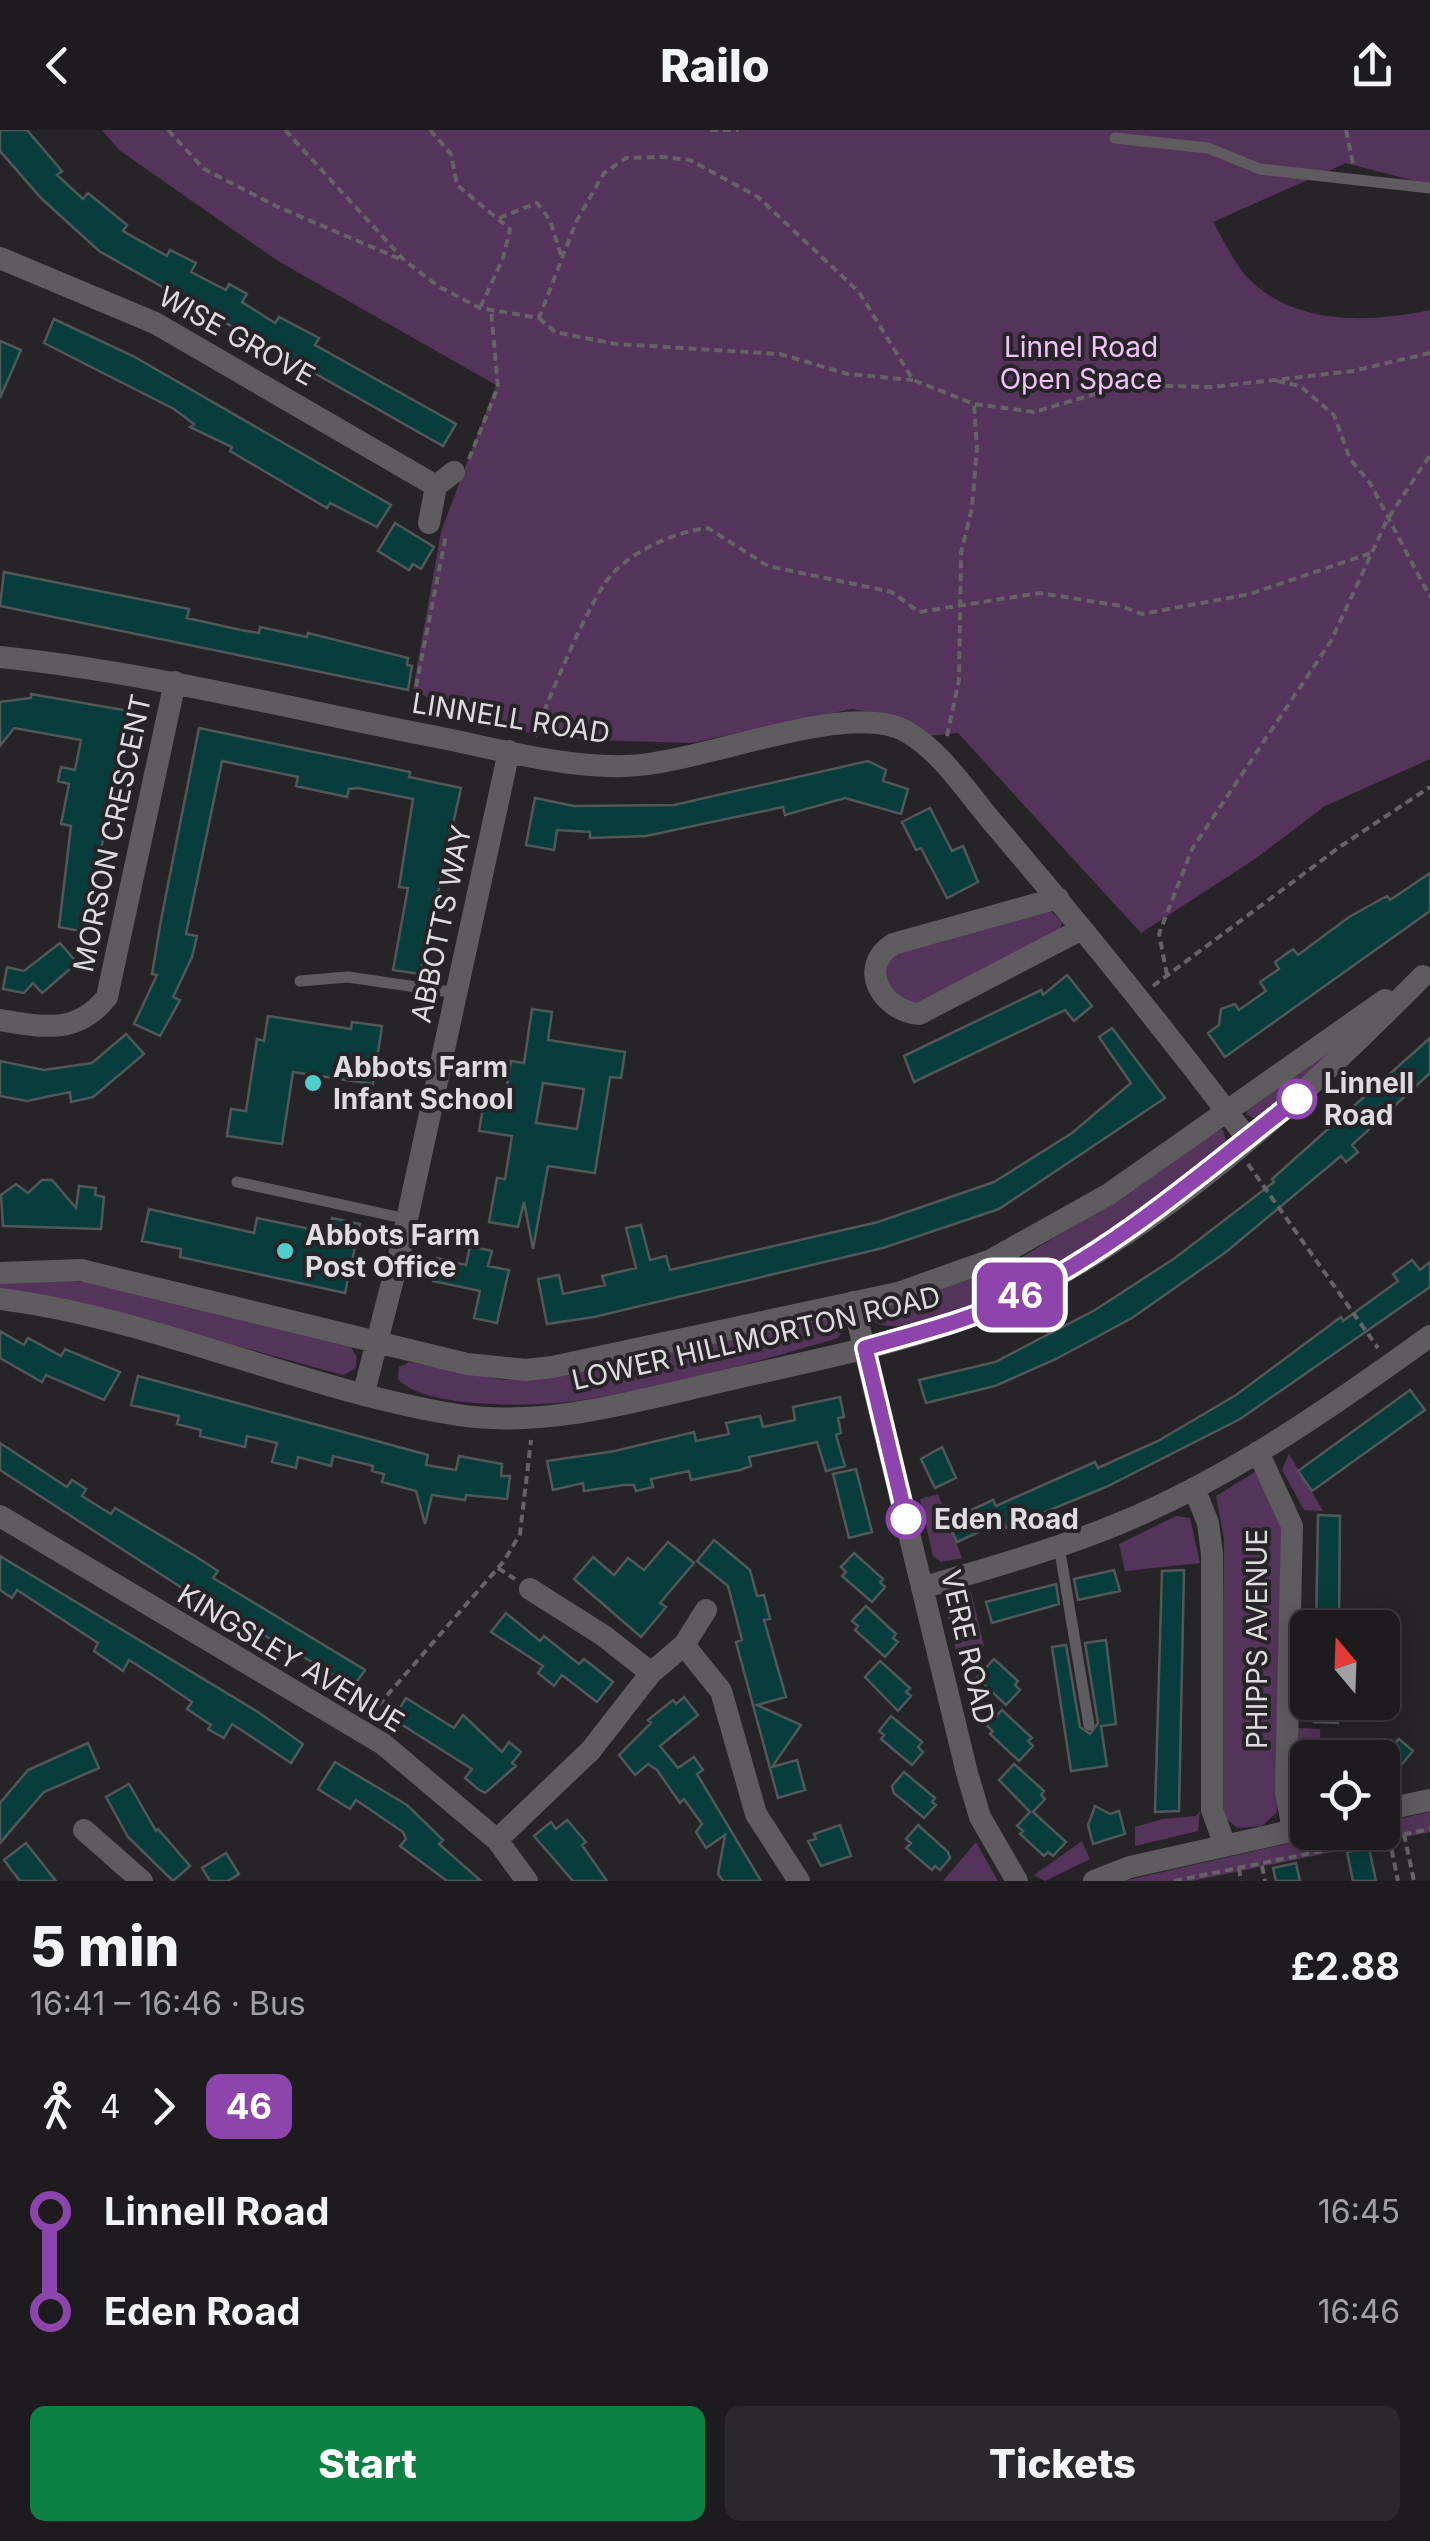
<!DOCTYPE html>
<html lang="en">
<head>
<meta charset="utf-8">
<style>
	:root { --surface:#1d1b1d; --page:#2a282a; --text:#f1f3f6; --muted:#a0a1a4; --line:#3b393b; --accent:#0b8043 }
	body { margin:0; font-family:Inter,sans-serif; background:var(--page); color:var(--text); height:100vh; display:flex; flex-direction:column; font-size:38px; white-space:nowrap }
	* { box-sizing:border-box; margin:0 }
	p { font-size:32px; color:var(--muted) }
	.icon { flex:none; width:55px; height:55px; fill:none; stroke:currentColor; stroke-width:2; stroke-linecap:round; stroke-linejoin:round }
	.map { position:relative; height:1751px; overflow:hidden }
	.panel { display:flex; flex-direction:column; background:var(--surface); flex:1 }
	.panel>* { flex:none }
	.badge { padding:0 20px; border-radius:15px; font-size:35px; line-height:65px }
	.needle { width:65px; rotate:341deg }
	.buttons { position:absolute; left:1290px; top:1480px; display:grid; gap:20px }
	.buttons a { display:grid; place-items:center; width:110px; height:110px; border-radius:15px; background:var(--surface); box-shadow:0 5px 25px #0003,0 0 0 2px var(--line); font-size:50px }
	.map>.badge { position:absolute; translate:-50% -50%; box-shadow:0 0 0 5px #fff }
	.legs { display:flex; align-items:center; gap:15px; height:110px; padding:0 30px; font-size:32px }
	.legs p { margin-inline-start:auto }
	.headline { display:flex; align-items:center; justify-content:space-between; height:170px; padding:0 30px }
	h1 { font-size:55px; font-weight:800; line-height:75px }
	.primary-button { display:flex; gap:20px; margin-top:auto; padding:20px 30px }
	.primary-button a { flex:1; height:115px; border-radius:15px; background:var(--accent); color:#fff; font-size:40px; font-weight:800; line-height:115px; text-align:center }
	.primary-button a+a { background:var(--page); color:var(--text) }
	ul { padding:0 30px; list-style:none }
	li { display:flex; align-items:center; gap:35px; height:100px; font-size:38px }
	li i { display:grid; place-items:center; width:15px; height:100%; margin:0 12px; background:currentColor }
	li i::after { content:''; width:25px; height:25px; margin:-12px; border:8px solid; border-radius:50%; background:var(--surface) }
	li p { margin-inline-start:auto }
	li:first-child i { background:linear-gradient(#0000 50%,currentColor 0) }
	li:last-child i { background:linear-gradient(currentColor 50%,#0000 0) }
	header { display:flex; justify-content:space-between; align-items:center; height:130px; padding:0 30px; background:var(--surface); font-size:45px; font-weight:800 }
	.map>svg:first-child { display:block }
</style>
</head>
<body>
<header><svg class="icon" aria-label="back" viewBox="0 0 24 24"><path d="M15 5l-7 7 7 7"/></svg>Railo<svg class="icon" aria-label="share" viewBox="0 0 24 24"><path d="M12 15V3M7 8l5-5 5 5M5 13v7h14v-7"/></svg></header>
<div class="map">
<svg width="1430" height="1751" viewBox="0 0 1430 1751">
	<rect width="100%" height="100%" fill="#272427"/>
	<path fill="#54345a" d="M 102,0 L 1430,0 L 1430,55 L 1346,33 L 1213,92 C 1223,109 1233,131 1246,146 C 1293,196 1369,193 1430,180 L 1430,629 L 1325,676 L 1255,729 L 1141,803 L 958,603 L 926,606 L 893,585 L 852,579 L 691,613 L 593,610 L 475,596 L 413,559 L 441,402 L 496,255 L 278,131 L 119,20 Z
		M 1047,777 L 1062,792 L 1060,800 L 917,877 L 898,872 L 881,837 L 889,826 Z
		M 1361,893 L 1258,990 L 1247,985 L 1246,977 Z
		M 1213,998 L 1223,1000 L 1226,1010 L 1218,1020 C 1180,1049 1142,1082 1102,1108 C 1065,1132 907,1220 871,1190 L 872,1181 L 884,1175 L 1022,1127 L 1105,1077 Z
		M 36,1148 L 96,1153 L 351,1217 L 357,1227 L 355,1239 L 343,1245 L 78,1172 L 0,1160 L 0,1153 Z
		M 831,1185 L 842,1201 L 838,1208 C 754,1233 663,1258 576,1271 C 537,1277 423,1279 398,1249 L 399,1237 L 409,1232 L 504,1250 L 541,1247 Z
		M 1289,1324 L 1323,1381 L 1304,1380 L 1282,1340 Z
		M 1255,1342 L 1284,1395 L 1277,1682 L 1262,1696 L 1237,1698 L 1220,1683 L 1224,1409 L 1216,1366 Z
		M 938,1364 L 962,1428 L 941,1432 L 933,1426 L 920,1369 Z
		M 1176,1386 L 1190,1388 L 1200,1433 L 1125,1441 L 1119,1414 Z
		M 971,1462 L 984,1516 L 957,1525 L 945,1475 Z
		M 1298,1598 L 1320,1599 L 1321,1627 L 1308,1628 L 1307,1671 L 1301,1666 Z
		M 1200,1681 L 1198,1701 L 1135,1716 L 1135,1697 L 1162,1689 L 1196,1686 Z
		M 1430,1682 L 1430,1702 L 1192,1751 L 1123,1751 L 1334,1703 L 1382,1702 L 1383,1692 Z
		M 1082,1711 L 1090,1729 L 1045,1751 L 1034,1745 Z
		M 976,1712 L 998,1751 L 943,1751 Z"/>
	<path fill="#083d3d" stroke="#525857" stroke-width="2.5" fill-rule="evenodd" d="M 0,0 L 27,0 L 62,41 L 57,45 L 83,69 L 88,63 L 127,95 L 123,101 L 167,126 L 170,120 L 196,133 L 191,142 L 226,160 L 229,154 L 247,164 L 242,172 L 275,193 L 279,187 L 319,208 L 315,215 L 456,294 L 443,316 L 99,121 L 41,68 L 0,21 Z
		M 54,189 L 133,226 L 391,375 L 377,397 L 330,373 L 327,378 L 230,321 L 232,317 L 190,297 L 194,294 L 174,279 L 44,213 Z
		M 0,211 L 21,220 L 0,268 Z
		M 395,393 L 434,417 L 421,439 L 413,434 L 409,440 L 378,421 Z
		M 4,442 L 189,479 L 187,488 L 241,500 L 259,503 L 260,497 L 307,507 L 308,503 L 408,528 L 407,535 L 412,536 L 408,560 L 0,476 Z
		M 31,564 L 135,582 L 127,623 L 120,622 L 85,802 L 59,797 L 71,696 L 61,694 L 69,654 L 58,651 L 61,637 L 75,640 L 81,610 L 14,598 L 0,616 L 0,572 L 31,568 Z
		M 199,598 L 410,642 L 409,647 L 461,658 L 420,844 L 393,840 L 408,758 L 399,757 L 413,669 L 358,658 L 349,659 L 347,667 L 296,656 L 298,647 L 222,631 L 186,804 L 197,806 L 192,827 L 173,867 L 180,870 L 160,906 L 134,894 L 157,845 L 152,844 L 161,790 Z
		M 868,631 L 886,640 L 883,651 L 908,659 L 901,684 L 845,668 L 785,685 L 783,677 L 646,706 L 590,708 L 590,702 L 557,700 L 554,720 L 526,715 L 535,668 L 574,676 L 674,675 Z
		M 930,678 L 952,721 L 963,716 L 978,752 L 947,768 L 921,718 L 916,720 L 902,692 Z
		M 1430,743 L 1430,781 L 1225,927 L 1208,903 L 1219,895 L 1221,879 L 1235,874 L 1239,880 L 1266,861 L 1260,852 L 1279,839 L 1275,832 L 1293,819 L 1298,825 L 1349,787 L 1387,766 L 1390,770 Z
		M 60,813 L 77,833 L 42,863 L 33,853 L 24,863 L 3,859 L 7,837 L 24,841 Z
		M 1067,845 L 1092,876 L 1074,891 L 1065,880 L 914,952 L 904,926 L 1041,860 L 1043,865 Z
		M 532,879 L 552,882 L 548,910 L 625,922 L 621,948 L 610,947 L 595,1043 L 548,1036 L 533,1119 L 524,1072 L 518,1097 L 489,1092 L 497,1048 L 505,1049 L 512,1006 L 479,1001 L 484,972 L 504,975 L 511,931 L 524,933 ZM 543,953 L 584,959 L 577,999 L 536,993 Z
		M 268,886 L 351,899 L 352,892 L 382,896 L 373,954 L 293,942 L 282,1014 L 227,1006 L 231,979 L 246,981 L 257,909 L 264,911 Z
		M 1112,898 L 1165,968 L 999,1079 L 883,1118 L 594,1187 L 547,1194 L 538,1149 L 559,1145 L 563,1164 L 605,1155 L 602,1146 L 636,1138 L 626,1098 L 641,1095 L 650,1130 L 666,1126 L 670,1140 L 878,1092 L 994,1052 L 1072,1003 L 1131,953 L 1099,907 Z
		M 126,904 L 144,924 L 93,967 L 71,972 L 70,962 L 27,971 L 0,966 L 0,931 L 44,940 L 92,933 Z
		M 1430,908 L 1430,943 L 1352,1015 L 1358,1022 L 1346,1032 L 1341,1026 L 1226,1122 L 1132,1188 L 1056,1229 L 995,1256 L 926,1273 L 919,1250 L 995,1232 L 1095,1180 L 1175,1128 L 1274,1052 L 1272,1049 Z
		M 42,1050 L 52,1050 L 76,1078 L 79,1056 L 96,1058 L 95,1065 L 104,1067 L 101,1099 L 3,1096 L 1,1065 L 16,1054 L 28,1063 Z
		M 149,1079 L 254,1103 L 257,1088 L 329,1103 L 332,1088 L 360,1094 L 345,1163 L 180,1127 L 181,1119 L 142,1111 Z
		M 470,1116 L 492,1121 L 488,1136 L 509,1140 L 497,1193 L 474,1188 L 480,1161 L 433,1151 L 437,1128 L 466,1135 Z
		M 1412,1130 L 1420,1140 L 1430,1132 L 1430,1157 L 1240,1289 L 1106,1357 L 1006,1398 L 1003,1391 L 957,1412 L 947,1391 L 993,1370 L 996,1376 L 1095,1332 L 1098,1338 L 1158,1311 L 1236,1265 L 1341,1187 L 1343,1191 L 1398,1151 L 1393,1144 Z
		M 0,1201 L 24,1215 L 28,1208 L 61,1226 L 65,1219 L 120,1242 L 104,1270 L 46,1245 L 42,1252 L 0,1228 Z
		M 138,1246 L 428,1325 L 426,1335 L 456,1340 L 459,1326 L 502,1334 L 501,1346 L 510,1346 L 507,1369 L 466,1365 L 465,1370 L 432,1365 L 425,1394 L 416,1361 L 382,1352 L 384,1344 L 372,1341 L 373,1336 L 333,1326 L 331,1336 L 298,1327 L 296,1338 L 272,1332 L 277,1313 L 247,1306 L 245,1317 L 200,1306 L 201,1300 L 177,1294 L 179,1286 L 131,1275 Z
		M 1410,1260 L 1425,1280 L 1312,1361 L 1298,1341 Z
		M 840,1267 L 844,1287 L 838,1288 L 841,1303 L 836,1305 L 845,1336 L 826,1341 L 817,1312 L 749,1327 L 751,1336 L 740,1340 L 691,1350 L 689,1341 L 651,1349 L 653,1357 L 636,1361 L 634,1355 L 623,1355 L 584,1361 L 583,1353 L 553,1360 L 547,1331 L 615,1321 L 694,1302 L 696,1311 L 729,1304 L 726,1293 L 760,1286 L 763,1297 L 795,1290 L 793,1277 Z
		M 0,1313 L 67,1357 L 72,1350 L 86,1359 L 82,1366 L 106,1381 L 111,1384 L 115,1378 L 195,1426 L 218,1441 L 213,1448 L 365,1540 L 352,1559 L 323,1538 L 199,1469 L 0,1340 Z
		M 942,1317 L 956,1348 L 935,1358 L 921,1329 Z
		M 856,1339 L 872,1402 L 849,1408 L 833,1344 Z
		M 1318,1385 L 1340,1386 L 1339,1498 L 1316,1498 Z
		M 714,1410 L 750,1440 L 757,1466 L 764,1465 L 770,1489 L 764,1490 L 786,1567 L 757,1575 L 801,1595 L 772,1637 L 797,1630 L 805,1660 L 778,1668 L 736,1512 L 742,1510 L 728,1456 L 697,1431 Z
		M 668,1412 L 694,1433 L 660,1473 L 666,1477 L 641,1507 L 574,1449 L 593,1427 L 614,1445 L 628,1428 L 644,1440 Z
		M 854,1423 L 883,1449 L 880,1452 L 885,1457 L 872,1472 L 842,1446 L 846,1442 L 841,1437 Z
		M 0,1426 L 258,1582 L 303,1614 L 291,1633 L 232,1594 L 224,1608 L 208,1599 L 211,1595 L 187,1579 L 192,1572 L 154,1546 L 129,1530 L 123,1541 L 94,1521 L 98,1513 L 17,1460 L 12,1468 L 0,1460 Z
		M 1114,1440 L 1120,1461 L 1078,1470 L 1074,1449 Z
		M 1184,1440 L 1179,1681 L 1155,1682 L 1162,1441 Z
		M 1056,1454 L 1059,1474 L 992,1493 L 986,1472 Z
		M 866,1476 L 896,1504 L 893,1508 L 898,1512 L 885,1527 L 855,1500 L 858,1496 L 852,1491 Z
		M 506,1483 L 540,1511 L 544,1506 L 579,1534 L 584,1529 L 613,1552 L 597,1572 L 562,1545 L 554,1556 L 538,1543 L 543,1536 L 491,1502 Z
		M 1106,1510 L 1116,1594 L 1101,1596 L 1107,1636 L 1071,1641 L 1052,1517 L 1066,1515 L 1080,1597 L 1090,1604 L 1098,1593 L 1085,1513 Z
		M 994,1529 L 1018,1551 L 1015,1555 L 1020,1560 L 1006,1575 L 977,1548 Z
		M 880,1531 L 910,1558 L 906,1562 L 911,1566 L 898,1581 L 865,1547 Z
		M 684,1567 L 698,1585 L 660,1616 L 678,1638 L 694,1627 L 703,1640 L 697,1644 L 761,1751 L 723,1751 L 718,1744 L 725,1705 L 706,1718 L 696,1702 L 702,1694 L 684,1669 L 680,1673 L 657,1640 L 648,1634 L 635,1645 L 619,1625 L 651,1593 L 648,1590 L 673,1570 L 676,1574 Z
		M 406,1568 L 454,1598 L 463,1585 L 502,1622 L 509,1612 L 521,1622 L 512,1633 L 516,1636 L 485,1663 L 478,1659 L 465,1648 L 472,1639 L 393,1589 Z
		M 1315,1572 L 1339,1572 L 1338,1593 L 1314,1592 Z
		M 1002,1580 L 1032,1608 L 1028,1611 L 1033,1616 L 1019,1631 L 990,1604 L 993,1601 L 987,1596 Z
		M 891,1586 L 922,1612 L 918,1617 L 923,1622 L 912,1635 L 881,1609 L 884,1605 L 879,1601 Z
		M 1399,1609 L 1413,1621 L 1382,1658 L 1382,1620 L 1391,1610 L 1395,1613 Z
		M 88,1613 L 99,1638 L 44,1662 L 0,1713 L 0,1673 L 28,1640 Z
		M 335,1632 L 407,1675 L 443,1710 L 439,1714 L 481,1751 L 447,1751 L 400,1716 L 406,1709 L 403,1702 L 356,1670 L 350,1679 L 318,1659 Z
		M 1014,1634 L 1044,1661 L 1041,1665 L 1045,1669 L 1033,1682 L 1066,1712 L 1053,1726 L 1048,1722 L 1044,1726 L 1020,1704 L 1023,1701 L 1017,1696 L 1030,1682 L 999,1650 Z
		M 904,1642 L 935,1668 L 932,1672 L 936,1675 L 924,1688 L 894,1663 L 892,1656 Z
		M 129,1654 L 156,1701 L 158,1699 L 190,1736 L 173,1751 L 128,1707 L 106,1667 Z
		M 1095,1676 L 1110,1684 L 1119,1681 L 1125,1704 L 1093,1714 L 1088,1695 Z
		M 567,1690 L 586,1712 L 582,1715 L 607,1751 L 573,1751 L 534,1706 L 551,1692 L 556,1699 Z
		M 840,1695 L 851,1726 L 821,1736 L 808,1711 L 816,1709 L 814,1704 Z
		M 918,1695 L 948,1722 L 950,1728 L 940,1740 L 935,1736 L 932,1740 L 906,1718 L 911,1713 L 906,1709 Z
		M 26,1713 L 56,1751 L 20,1751 L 4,1730 Z
		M 1369,1718 L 1376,1751 L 1353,1751 L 1347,1722 Z
		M 226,1723 L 239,1744 L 228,1751 L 210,1751 L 202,1738 Z
		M 1296,1733 L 1300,1751 L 1276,1751 L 1273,1738 Z"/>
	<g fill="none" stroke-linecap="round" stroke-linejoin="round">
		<path stroke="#656365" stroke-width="4" stroke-dasharray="8 5" stroke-linecap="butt" d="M 168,0 L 204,39 L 278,77 L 400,129
			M 285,0 L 405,131 L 438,156 L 480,178 L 539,188 L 576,92 L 604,43 L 626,28 L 662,27 L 690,30 L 758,67 L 859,162 L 913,250 L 974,274 L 1034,282 L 1126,255 L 1213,257 L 1353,241 L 1430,223
			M 430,0 L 451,24 L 457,55 L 510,99 L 503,128 L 481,176
			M 710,0 L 739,0
			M 1346,0 L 1353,34
			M 499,88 L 537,73 L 550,90 L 561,125
			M 539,188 L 555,202 L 616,214 L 780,224 L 848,244 L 913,250
			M 1277,251 L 1300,256 L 1334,285 L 1350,329 L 1370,353 L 1430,467
			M 469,329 L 498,257 L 491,180
			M 411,582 L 446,405
			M 535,606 C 546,574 591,466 612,444 C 636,419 675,402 708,398 L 768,436 L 892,462 L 919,482 L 1040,463 L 1121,476 L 1142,484 L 1250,464 L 1371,423
			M 947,606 L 959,550 L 961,423 L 972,378 L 977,318 L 974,274
			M 1167,845 L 1159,804 L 1192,719 L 1331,511 L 1387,390 L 1430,325
			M 1153,856 L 1341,716 L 1430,657
			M 1248,1034 L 1378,1218
			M 498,1438 L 515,1449
			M 370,1585 L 504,1431 L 520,1404 L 531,1310
			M 1404,1704 L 1414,1751
			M 1389,1707 L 1398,1751
			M 1262,1736 L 1265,1751
			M 1239,1738 L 1241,1751
			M 1174,1751 L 1430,1699"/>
		<path stroke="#5e5c5e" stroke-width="11" d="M 1115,8 L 1208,18 L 1260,39 L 1430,58
			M 300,851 L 348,847 L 457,863
			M 237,1052 L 407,1089
			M 1059,1416 L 1089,1595"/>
		<path stroke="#5e5c5e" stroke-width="22" d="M 0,128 L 155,193 L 436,356
			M 429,393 L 436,356 L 454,342
			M 0,527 C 146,542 288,578 432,606 C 494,618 562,638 626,636 C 702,634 849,568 907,602 C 942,622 969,665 995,695 C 1082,797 1166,901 1247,1008
			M 1058,768 L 893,814 C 856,838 883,881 919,884 L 1082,799
			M 0,890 C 43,897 77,905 107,867 L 175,552
			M 0,1143 L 81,1140 L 467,1234 L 526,1240 L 552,1237 L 898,1163 L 991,1130 L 1109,1064 L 1385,870
			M 0,1169 C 156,1189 303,1260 458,1285 C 542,1298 633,1272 715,1253 C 798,1233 886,1218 966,1188 C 1136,1126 1297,972 1423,846
			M 853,1172 L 967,1643 L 980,1687 L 1017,1751
			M 364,1262 L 399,1126 L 509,621
			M 1258,1322 L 1292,1396 L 1286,1662 L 1293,1700
			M 1194,1358 L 1208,1393 L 1212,1424 L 1212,1680 L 1225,1715
			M 0,1386 L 383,1614 L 497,1710 L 527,1751
			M 922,1458 C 988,1438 1055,1420 1118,1394 C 1230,1348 1332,1277 1430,1206
			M 530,1459 L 604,1506 L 651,1543
			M 684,1515 L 721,1561 L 756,1684 L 799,1751
			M 1382,1680 L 1430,1670
			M 84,1700 L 142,1751
			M 497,1710 L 591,1620 L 651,1543 L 684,1515 L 706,1480
			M 1094,1751 L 1130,1737 L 1304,1698"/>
	</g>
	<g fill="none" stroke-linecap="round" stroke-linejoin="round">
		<g stroke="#fff" stroke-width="22">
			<path id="line-1" d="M 906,1389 L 865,1218 C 916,1203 969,1191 1017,1167 C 1121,1115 1206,1040 1297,969"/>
		</g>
		<use href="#line-1" stroke="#8e44ad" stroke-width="15"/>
	</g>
	<g fill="#52cdcd" stroke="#272427" stroke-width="4">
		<circle cx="313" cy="953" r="10"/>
		<circle cx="285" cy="1121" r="10"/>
	</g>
	<g fill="#fff" stroke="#8e44ad" stroke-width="5">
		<circle cx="1297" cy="969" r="18"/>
		<circle cx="906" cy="1389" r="18"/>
	</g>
	<g text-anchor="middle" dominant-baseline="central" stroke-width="8" stroke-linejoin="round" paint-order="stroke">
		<g font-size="28" fill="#dedcde" stroke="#272427">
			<text transform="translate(237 206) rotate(29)">WISE GROVE</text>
			<text transform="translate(511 588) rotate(9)">LINNELL ROAD</text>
			<text transform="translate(112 703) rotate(-78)">MORSON CRESCENT</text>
			<text transform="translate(441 794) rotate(-78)">ABBOTTS WAY</text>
			<text transform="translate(756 1208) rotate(-13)">LOWER HILLMORTON ROAD</text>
			<text transform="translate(1257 1509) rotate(-90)">PHIPPS AVENUE</text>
			<text transform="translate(968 1517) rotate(77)">VERE ROAD</text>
			<text transform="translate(291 1528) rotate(31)">KINGSLEY AVENUE</text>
		</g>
		<g font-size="28" fill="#f2c2fb" stroke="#272427">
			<text x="1081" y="217">Linnel Road<tspan x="1081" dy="32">Open Space</tspan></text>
		</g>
		<g font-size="28" font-weight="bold" fill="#dedcde" stroke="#272427" text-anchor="start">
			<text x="333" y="937">Abbots Farm<tspan x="333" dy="32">Infant School</tspan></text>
			<text x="305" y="1105">Abbots Farm<tspan x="305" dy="32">Post Office</tspan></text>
		</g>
		<g font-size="28" font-weight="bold" fill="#dedcde" stroke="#272427" text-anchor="start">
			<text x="1324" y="953">Linnell<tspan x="1324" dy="32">Road</tspan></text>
			<text x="934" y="1389">Eden Road</text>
		</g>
	</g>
</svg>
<div class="buttons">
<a><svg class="needle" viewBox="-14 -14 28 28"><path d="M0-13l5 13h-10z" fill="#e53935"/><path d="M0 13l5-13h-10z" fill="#a0a1a4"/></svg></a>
<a><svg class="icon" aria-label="locate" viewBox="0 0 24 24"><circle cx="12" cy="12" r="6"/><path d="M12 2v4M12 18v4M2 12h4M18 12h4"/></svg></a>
</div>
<b class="badge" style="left:1020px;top:1165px;background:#8e44ad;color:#fff">46</b>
</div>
<section class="panel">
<div class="headline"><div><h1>5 min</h1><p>16:41 – 16:46 · Bus</p></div><b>£2.88</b></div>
<div class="legs"><svg class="icon" aria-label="walk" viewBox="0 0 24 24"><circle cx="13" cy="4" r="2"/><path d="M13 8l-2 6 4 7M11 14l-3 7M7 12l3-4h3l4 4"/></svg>4<svg class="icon" aria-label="forward" viewBox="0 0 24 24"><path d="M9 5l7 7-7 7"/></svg><b class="badge" style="background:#8e44ad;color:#fff">46</b></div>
<ul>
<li><i style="color:#8e44ad"></i><b>Linnell Road</b><p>16:45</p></li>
<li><i style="color:#8e44ad"></i><b>Eden Road</b><p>16:46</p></li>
</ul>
<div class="primary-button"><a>Start</a><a>Tickets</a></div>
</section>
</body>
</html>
